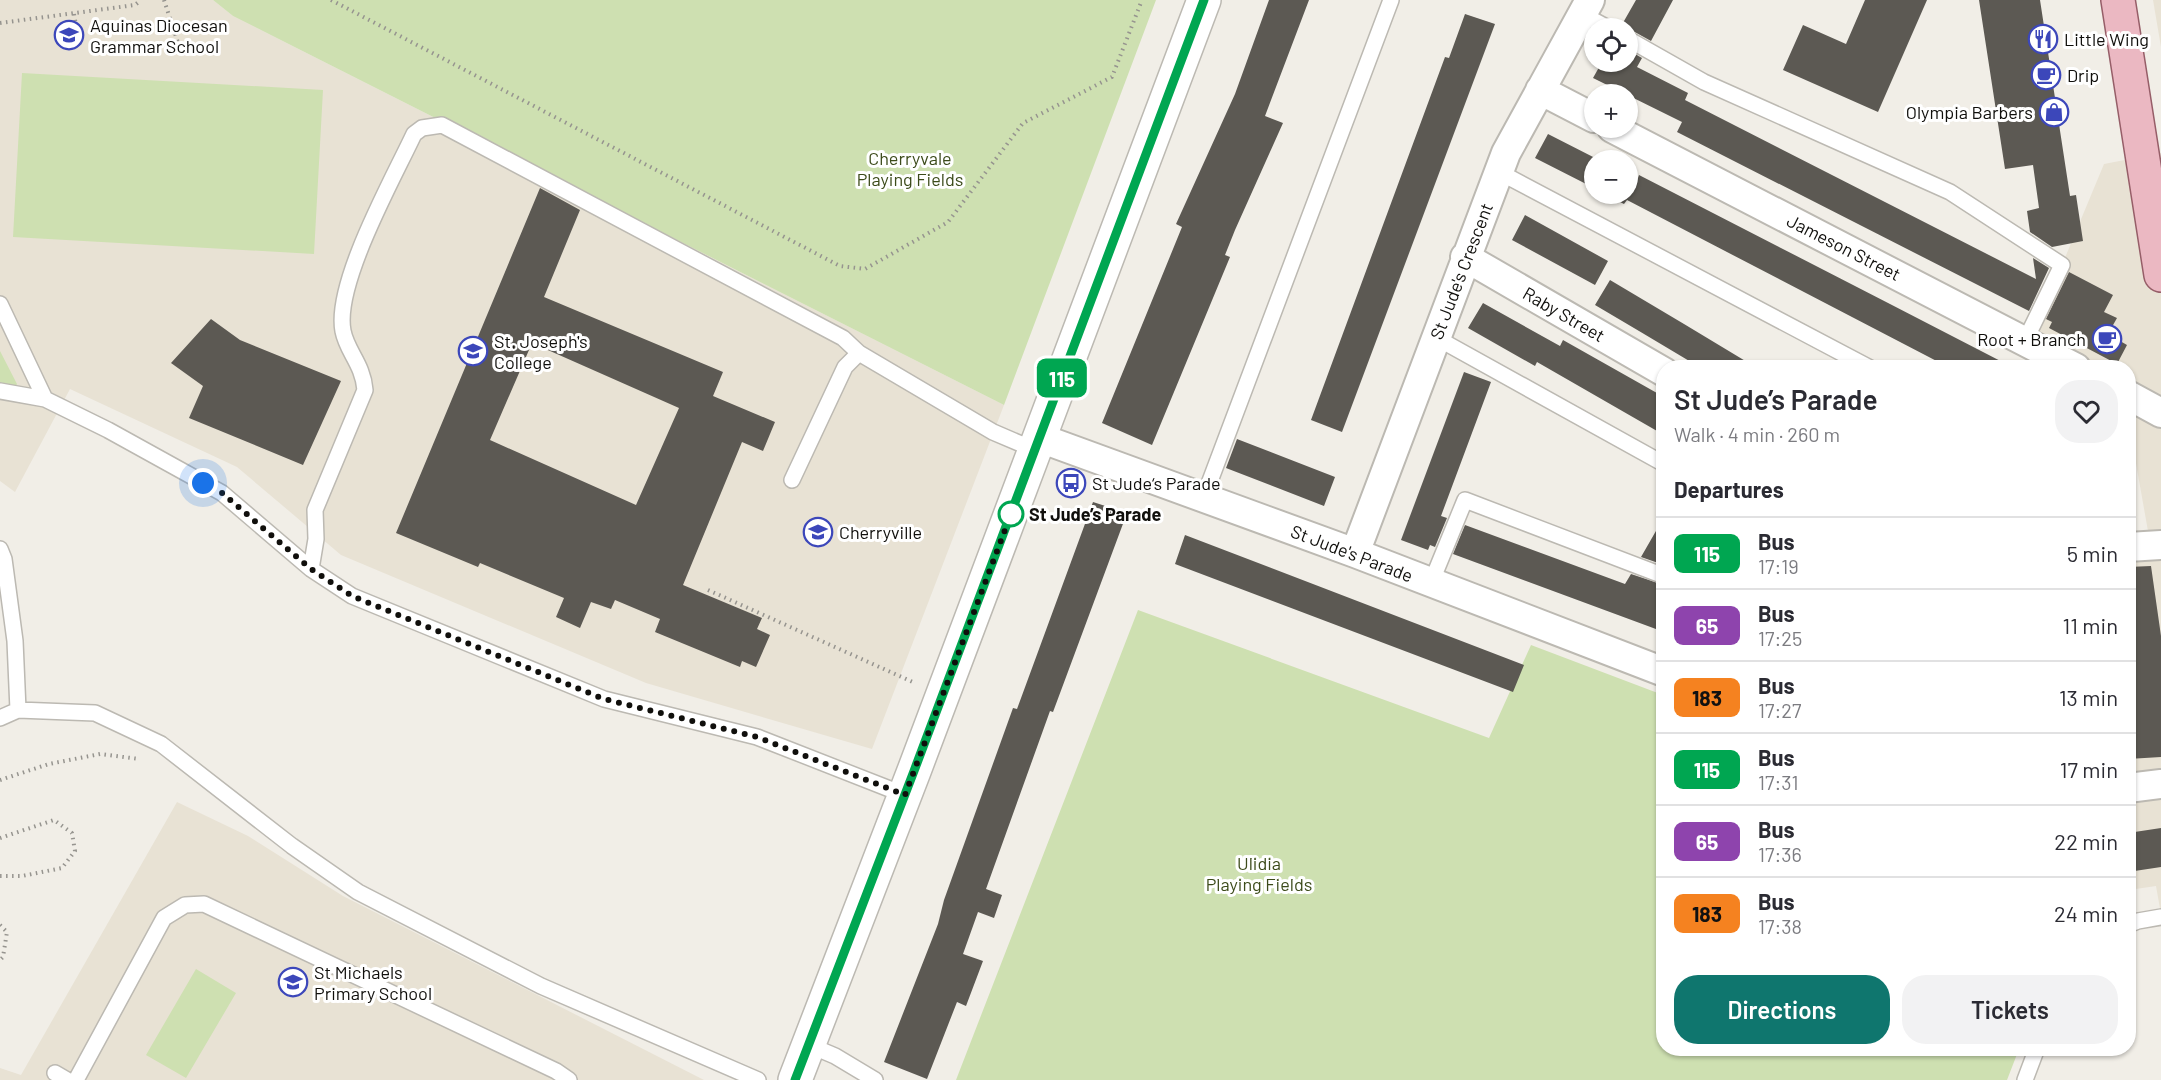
<!DOCTYPE html>
<html lang="en">
<head>
<meta charset="utf-8">
<style>
	:root { --surface:#fff; --page:#f2f2f3; --text:#2b2b33; --muted:#7c7c81; --line:#e1e1e2; --accent:#0f766e }
	body { margin:0; font-family:Barlow,sans-serif; background:var(--page); color:var(--text); height:100vh; display:flex; flex-direction:column; font-size:22px; white-space:nowrap }
	* { box-sizing:border-box; margin:0 }
	p { font-size:20px; color:var(--muted) }
	.icon { flex:none; width:33px; height:33px; fill:none; stroke:currentColor; stroke-width:2; stroke-linecap:round; stroke-linejoin:round }
	.map { position:relative; flex:1; overflow:hidden }
	.drawer { position:absolute; left:1656px; top:360px; width:480px; height:696px; display:flex; flex-direction:column; background:var(--surface); border-radius:24px; box-shadow:0 2px 4px #0004 }
	.drawer>* { flex:none }
	.badge { padding:0 12px; border-radius:9px; font-size:21px; line-height:39px }
	.buttons { position:absolute; left:1584px; top:18px; display:grid; gap:12px }
	.buttons a { display:grid; place-items:center; width:54px; height:54px; border-radius:50%; background:var(--surface); box-shadow:0 2px 4px #0004; font-size:30px }
	.you { position:absolute; width:30px; height:30px; margin:-15px; border:4px solid #fff; border-radius:50%; background:#1a73e8; box-shadow:0 0 0 9px #1a73e833 }
	.map>.badge { position:absolute; translate:-50% -50%; box-shadow:0 0 0 3px #fff }
	h2 { padding:0 18px; font-size:22px; line-height:54px }
	.round { display:grid; place-items:center; flex:none; width:63px; height:63px; border-radius:24px; background:var(--page) }
	.summary { display:flex; align-items:center; justify-content:space-between; height:102px; padding:0 18px }
	h1 { font-size:28px; font-weight:600; line-height:45px }
	.action { display:flex; gap:12px; margin-top:auto; padding:12px 18px }
	.action a { flex:1; height:69px; border-radius:24px; background:var(--accent); color:#fff; font-size:24px; font-weight:600; line-height:69px; text-align:center }
	.action a+a { background:var(--page); color:var(--text) }
	ul { padding:0; list-style:none }
	li { display:flex; align-items:center; gap:18px; height:72px; padding:0 18px; border-top:2px solid var(--line) }
	li div { flex:1 }
	li b { display:block; font-size:22px }
	li em { font-style:normal }
	li .badge { min-width:66px; font-weight:700; text-align:center }
	.map>svg:first-child { display:block }
</style>
</head>
<body>
<div class="map">
<svg width="2161" height="1080" viewBox="0 0 2161 1080">
	<rect width="100%" height="100%" fill="#f1eee7"/>
	<path fill="#e8e2d4" d="M 0,0 L 213,0 L 233,16 L 1004,405 L 872,749 L 646,683 L 341,555 L 237,467 L 70,389 L 15,492 L 0,481 Z
		M 2153,0 L 2161,0 L 2161,47 Z
		M 2161,153 L 2161,914 L 2156,886 L 2129,890 L 2129,551 L 2151,548 L 2129,424 L 2128,368 L 2034,367 L 2025,341 L 2062,265 L 2104,164 Z
		M 177,802 L 248,836 L 343,896 L 704,1080 L 0,1080 L 0,1068 L 21,1075 Z"/>
	<path fill="#cee0b1" d="M 213,0 L 1156,0 L 1004,405 L 233,16 Z
		M 22,73 L 323,90 L 314,254 L 13,237 Z
		M 0,351 L 17,384 L 15,388 L 0,383 Z
		M 1138,610 L 1489,738 L 1531,645 L 1663,695 L 1664,1048 L 2019,1049 L 2007,1080 L 956,1080 Z
		M 196,969 L 236,993 L 186,1078 L 146,1055 Z"/>
	<path fill="#5c5953" fill-rule="evenodd" d="M 1269,0 L 1309,0 L 1265,116 L 1283,123 L 1235,230 L 1225,255 L 1230,257 L 1152,445 L 1102,423 L 1182,227 L 1176,224 L 1235,94 Z
		M 1636,0 L 1673,0 L 1651,41 L 1633,31 L 1620,28 Z
		M 1865,0 L 1927,0 L 1878,112 L 1783,70 L 1803,25 L 1846,44 Z
		M 1979,0 L 2040,0 L 2070,196 L 2076,195 L 2083,241 L 2052,247 L 2030,232 L 2027,211 L 2039,208 L 2033,165 L 2005,169 Z
		M 1465,14 L 1495,24 L 1342,432 L 1311,420 L 1445,57 L 1449,58 Z
		M 1628,50 L 1642,58 L 1637,67 L 1688,93 L 1685,100 L 2036,279 L 2033,258 L 2049,268 L 2029,311 L 1677,132 L 1682,122 L 1593,78 L 1602,62 L 1628,62 Z
		M 1548,134 L 1599,160 L 1594,160 L 1594,188 L 1535,158 Z
		M 1639,175 L 1890,304 L 2014,368 L 1950,368 L 1627,200 L 1624,204 L 1604,194 L 1628,194 L 1628,176 L 1637,181 Z
		M 540,188 L 580,210 L 544,297 L 723,372 L 713,396 L 775,422 L 763,451 L 742,442 L 683,585 L 762,618 L 757,629 L 770,635 L 756,667 L 742,661 L 740,667 L 655,632 L 660,619 L 615,600 L 611,609 L 591,602 L 580,628 L 556,617 L 564,598 L 480,563 L 478,567 L 396,533 ZM 532,343 L 679,408 L 636,505 L 490,440 Z
		M 1525,215 L 1608,261 L 1595,285 L 1512,240 Z
		M 2069,272 L 2113,295 L 2104,312 L 2117,318 L 2108,334 L 2127,345 L 2117,364 L 2049,328 L 2052,322 L 2046,319 Z
		M 1610,280 L 1684,324 L 1757,368 L 1701,368 L 1639,331 L 1595,305 Z
		M 1483,303 L 1560,346 L 1563,340 L 1664,397 L 1664,435 L 1537,362 L 1535,366 L 1468,328 Z
		M 211,319 L 240,340 L 341,381 L 303,465 L 189,418 L 203,386 L 171,363 Z
		M 1464,372 L 1491,382 L 1441,516 L 1447,518 L 1435,547 L 1430,545 L 1428,550 L 1401,540 Z
		M 1237,439 L 1335,477 L 1324,506 L 1226,468 Z
		M 1093,502 L 1127,513 L 1053,712 L 1050,711 L 986,889 L 1002,895 L 994,918 L 978,912 L 963,954 L 983,961 L 966,1006 L 957,1002 L 927,1079 L 884,1062 L 938,924 L 944,900 L 1013,708 L 1017,709 Z
		M 1664,517 L 1664,565 L 1641,557 Z
		M 1465,525 L 1625,584 L 1631,574 L 1664,585 L 1664,632 L 1453,554 Z
		M 1185,535 L 1524,665 L 1513,692 L 1175,564 Z
		M 2151,566 L 2161,636 L 2161,757 L 2128,759 L 2128,567 Z
		M 2161,828 L 2161,867 L 2128,872 L 2128,833 Z"/>
	<g fill="none" stroke-linecap="round" stroke-linejoin="round">
		<g stroke="#bcb9b2" stroke-width="18">
			<path id="lane" d="M 1582,14 L 1608,28
				M 1628,39 L 1704,82 L 1950,192 L 2062,265 L 2025,341
				M 1499,172 L 1870,368
				M 0,304 L 45,399
				M 1435,337 L 1664,464
				M 0,391 L 45,399 L 108,430 L 222,493 L 311,569 L 352,596 L 604,699 L 757,737 L 905,795
				M 792,480 L 845,367 L 859,353 L 993,432 L 1035,450
				M 1204,497 L 1391,0
				M 0,549 L 4,559 L 15,641 L 18,710
				M 311,569 L 316,539 L 315,510 L 365,390 C 363,364 347,352 343,331 C 334,284 393,179 414,134 L 422,128 L 442,125 L 843,338 L 859,353
				M 1431,583 L 1465,500 L 1664,576
				M 0,718 L 18,710 L 95,713 L 161,744 L 292,846 L 358,892 L 541,986 L 758,1080
				M 2128,925 L 2138,921 L 2161,917
				M 809,1045 L 835,1056 L 875,1080
				M 55,1073 L 67,1080
				M 76,1080 L 164,918 L 185,905 L 204,904 L 556,1071 L 569,1080
				M 2025,1080 L 2037,1048"/>
		</g>
		<g stroke="#bcb9b2" stroke-width="32">
			<path id="street" d="M 1540,90 L 1594,118
				M 1612,128 L 2076,368
				M 1465,257 L 1664,372
				M 2128,395 L 2161,413
				M 1040,438 L 1355,553 L 1664,672
				M 2128,547 L 2161,545
				M 1355,553 L 1506,153 L 1590,0
				M 2128,788 L 2161,784"/>
		</g>
		<g stroke="#bcb9b2" stroke-width="36">
			<path id="secondary" d="M 795,1080 L 914,771 L 1204,0"/>
		</g>
		<g stroke="#965e68" stroke-width="36">
			<path id="primary" d="M 2118,0 L 2161,275"/>
		</g>
		<path stroke="#96948f" stroke-width="4" stroke-dasharray="1.5 4.5" stroke-linecap="butt" d="M 164,0 L 182,55
			M 331,0 L 840,266 L 865,269 L 948,222 L 1023,123 L 1112,77 L 1142,0
			M 74,14 L 80,49
			M 0,23 L 135,5 L 141,0
			M 708,590 L 915,683
			M 0,780 L 49,764 L 100,754 L 139,759
			M 0,838 L 54,820 L 72,833 L 75,851 L 62,868 L 22,876 L 0,876
			M 0,925 L 7,932 L 3,957 L 0,960"/>
		<use href="#lane" stroke="#fff" stroke-width="15"/>
		<use href="#street" stroke="#fff" stroke-width="28"/>
		<use href="#secondary" stroke="#fff" stroke-width="33"/>
		<use href="#primary" stroke="#ebb8c2" stroke-width="33"/>
	</g>
	<g fill="none" stroke-linecap="round" stroke-linejoin="round">
		<g stroke="#fff" stroke-width="14">
			<path id="line" d="M 795,1080 L 914,771 L 1204,0"/>
		</g>
		<use href="#line" stroke="#00a651" stroke-width="9"/>
		<path stroke="#100f0c" stroke-width="6" stroke-dasharray="0 10.8" d="M 203,483 L 222,493 L 311,569 L 352,596 L 604,699 L 757,737 L 905,795 L 1011,514"/>
	</g>
	<defs>
		<g id="school-ring" transform="scale(1.5)"><circle r="9.5" fill="#fff" stroke="#3c47ba" stroke-width="1.5"/><path d="M0-5L7-2L0 1L-7-2ZM-4 1L0 2.5L4 1V4Q0 6-4 4Z" fill="#3c47ba"/></g>
		<g id="restaurant-ring" transform="scale(1.5)"><circle r="9.5" fill="#fff" stroke="#3c47ba" stroke-width="1.5"/><path d="M-5-6h1v4h1v-4h1v4h1v-4h1v5L-1.5 .5V6h-2V.5L-5-1ZM5-6V6H3V1.5H1.5Q1.5-4 5-6Z" fill="#3c47ba"/></g>
		<g id="cafe-ring" transform="scale(1.5)"><circle r="9.5" fill="#fff" stroke="#3c47ba" stroke-width="1.5"/><path d="M-5.5-4.5H6V0H3Q3 3.5 0 3.5H-2.5Q-5.5 3.5-5.5 0ZM3-3.2v2h1.7v-2ZM-6 4.5H4V6H-6Z" fill="#3c47ba"/></g>
		<g id="shop-ring" transform="scale(1.5)"><circle r="9.5" fill="#fff" stroke="#3c47ba" stroke-width="1.5"/><path d="M-5-2.5h2.3a2.7 3.5 0 0 1 5.4 0H5L5.5 6h-11ZM-1.5-2.5h3a1.5 2.3 0 0 0-3 0Z" fill="#3c47ba"/></g>
		<g id="bus-ring" transform="scale(1.5)"><circle r="9.5" fill="#fff" stroke="#3c47ba" stroke-width="1.5"/><path d="M-5-6H5V4H4V6H2V4H-2V6H-4V4H-5ZM-3.5-4V0h7V-4ZM-3.5 1.2v1.5H-2V1.2ZM2 1.2v1.5H3.5V1.2Z" fill="#3c47ba"/></g>
	</defs>
	<g fill-rule="evenodd">
		<use href="#school-ring" x="69" y="35"/>
		<use href="#restaurant-ring" x="2043" y="39"/>
		<use href="#cafe-ring" x="2046" y="75"/>
		<use href="#shop-ring" x="2054" y="112"/>
		<use href="#cafe-ring" x="2107" y="339"/>
		<use href="#school-ring" x="473" y="351"/>
		<use href="#bus-ring" x="1071" y="483"/>
		<use href="#school-ring" x="818" y="532"/>
		<use href="#school-ring" x="293" y="982"/>
	</g>
	<circle fill="#fff" stroke="#00a651" stroke-width="3" cx="1011" cy="514" r="12"/>
	<g text-anchor="middle" dominant-baseline="central" stroke-width="6" stroke-linejoin="round" paint-order="stroke">
		<g font-size="18" fill="#100f0c" stroke="#fff" text-anchor="start">
			<text x="90" y="25">Aquinas Diocesan<tspan x="90" dy="21">Grammar School</tspan></text>
			<text x="2064" y="39">Little Wing</text>
			<text x="2067" y="75">Drip</text>
			<text x="2033" y="112" text-anchor="end">Olympia Barbers</text>
			<text x="2086" y="339" text-anchor="end">Root + Branch</text>
			<text x="494" y="341">St. Joseph's<tspan x="494" dy="21">College</tspan></text>
			<text x="1092" y="483">St Jude‘s Parade</text>
			<text x="839" y="532">Cherryville</text>
			<text x="314" y="972">St Michaels<tspan x="314" dy="21">Primary School</tspan></text>
		</g>
		<g font-size="18" fill="#3c4b1a" stroke="#fff">
			<text x="910" y="158">Cherryvale<tspan x="910" dy="21">Playing Fields</tspan></text>
			<text x="1259" y="863">Ulidia<tspan x="1259" dy="21">Playing Fields</tspan></text>
		</g>
		<g font-size="18" fill="#100f0c" stroke="#fff">
			<text transform="translate(1844 247) rotate(27)">Jameson Street</text>
			<text transform="translate(1461 271) rotate(-69)">St Jude's Crescent</text>
			<text transform="translate(1564 314) rotate(30)">Raby Street</text>
			<text transform="translate(1352 553) rotate(21)">St Jude's Parade</text>
		</g>
		<g font-size="18" font-weight="bold" fill="#100f0c" stroke="#fff" text-anchor="start">
			<text x="1029" y="514">St Jude’s Parade</text>
		</g>
	</g>
</svg>
<div class="buttons">
<a><svg class="icon" aria-label="locate" viewBox="0 0 24 24"><circle cx="12" cy="12" r="6"/><path d="M12 2v4M12 18v4M2 12h4M18 12h4"/></svg></a>
<a>+</a>
<a>−</a>
</div>
<div class="you" style="left:203px;top:483px"></div>
<b class="badge" style="left:1062px;top:378px;background:#00a651;color:#fff">115</b>
<section class="drawer">
<div class="summary"><div><h1>St Jude’s Parade</h1><p>Walk · 4 min · 260 m</p></div><a class="round"><svg class="icon" aria-label="heart" viewBox="0 0 24 24"><path d="M12 20l-8-8c-3-5 5-10 8-4 3-6 11-1 8 4z"/></svg></a></div>
<h2>Departures</h2>
<ul>
<li><span class="badge" style="background:#00a651;color:#fff">115</span><div><b>Bus</b><p>17:19</p></div><em>5 min</em></li>
<li><span class="badge" style="background:#8e44ad;color:#fff">65</span><div><b>Bus</b><p>17:25</p></div><em>11 min</em></li>
<li><span class="badge" style="background:#f58220;color:#111">183</span><div><b>Bus</b><p>17:27</p></div><em>13 min</em></li>
<li><span class="badge" style="background:#00a651;color:#fff">115</span><div><b>Bus</b><p>17:31</p></div><em>17 min</em></li>
<li><span class="badge" style="background:#8e44ad;color:#fff">65</span><div><b>Bus</b><p>17:36</p></div><em>22 min</em></li>
<li><span class="badge" style="background:#f58220;color:#111">183</span><div><b>Bus</b><p>17:38</p></div><em>24 min</em></li>
</ul>
<div class="action"><a>Directions</a><a>Tickets</a></div>
</section>
</div>
</body>
</html>
